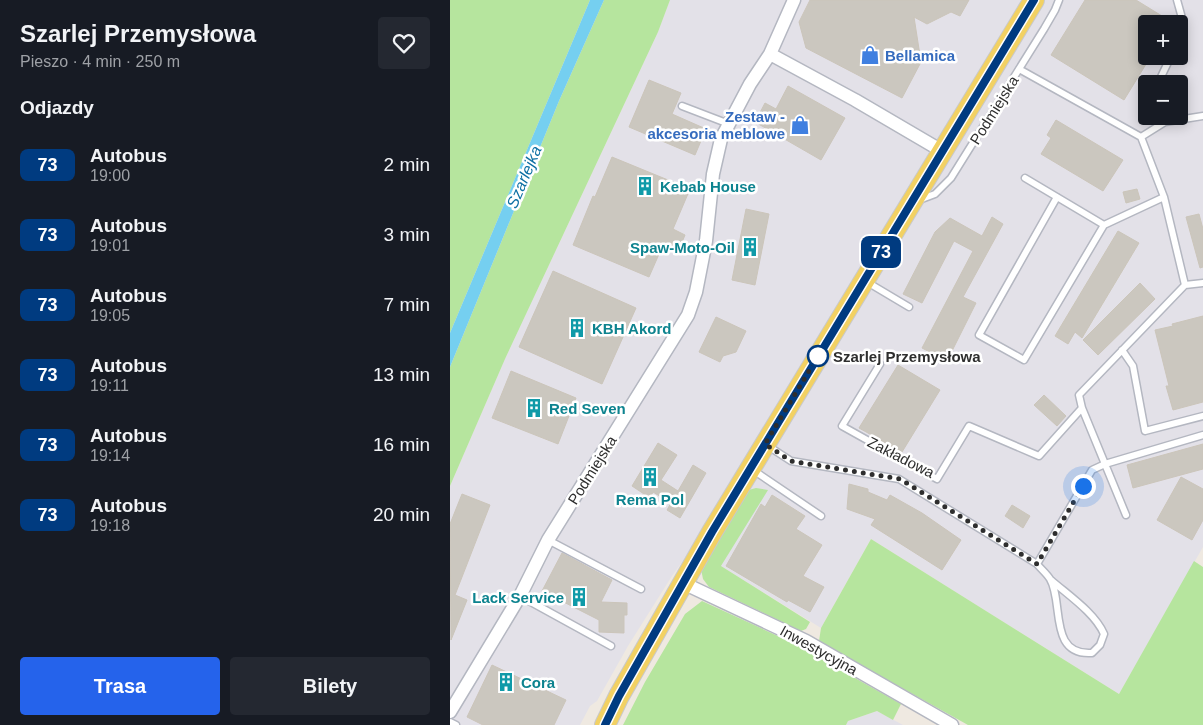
<!DOCTYPE html>
<html lang="pl">
<head>
<meta charset="utf-8">
<style>
	:root { --surface:#171b24; --page:#242831; --text:#f1f3f6; --muted:#9ea1a6; --accent:#2563eb }
	body { margin:0; font-family:Helvetica,sans-serif; background:var(--page); color:var(--text); height:100vh; display:flex; flex-direction:column; font-size:19px; white-space:nowrap }
	* { box-sizing:border-box; margin:0 }
	p { font-size:16px; color:var(--muted) }
	.icon { flex:none; width:28px; height:28px; fill:none; stroke:currentColor; stroke-width:2; stroke-linecap:round; stroke-linejoin:round }
	.map { position:relative; flex:1; overflow:hidden }
	.side { display:flex; flex-direction:column; background:var(--surface); width:450px }
	.side>* { flex:none }
	.badge { padding:0 10px; border-radius:8px; font-size:18px; line-height:32px }
	.fabs { position:absolute; left:688px; top:15px; display:grid; gap:10px }
	.fabs a { display:grid; place-items:center; width:50px; height:50px; border-radius:5px; background:var(--surface); box-shadow:0 2px 12px #0003; font-size:25px }
	.you { position:absolute; width:25px; height:25px; margin:-12px; border:4px solid #fff; border-radius:50%; background:#1a73e8; box-shadow:0 0 0 8px #1a73e833 }
	.map>.badge { position:absolute; translate:-50% -50%; box-shadow:0 0 0 2px #fff }
	h2 { padding:0 20px; font-size:19px; line-height:45px }
	.round { display:grid; place-items:center; flex:none; width:52px; height:52px; border-radius:5px; background:var(--page) }
	.head { display:flex; align-items:center; justify-content:space-between; height:85px; padding:0 20px }
	h1 { font-size:24px; font-weight:600; line-height:38px }
	.cta { display:flex; gap:10px; margin-top:auto; padding:10px 20px }
	.cta a { flex:1; height:58px; border-radius:5px; background:var(--accent); color:#fff; font-size:20px; font-weight:600; line-height:58px; text-align:center }
	.cta a+a { background:var(--page); color:var(--text) }
	ul { padding:0; list-style:none }
	li { display:flex; align-items:center; gap:15px; height:70px; padding:0 20px }
	li div { flex:1 }
	li b { display:block; font-size:19px }
	li em { font-style:normal }
	li .badge { min-width:55px; font-weight:700; text-align:center }
	main { display:flex; flex:1; min-height:0 }
	.map>svg:first-child { display:block }
</style>
</head>
<body>
<main>
<section class="side">
<div class="head"><div><h1>Szarlej Przemysłowa</h1><p>Pieszo · 4 min · 250 m</p></div><a class="round"><svg class="icon" aria-label="heart" viewBox="0 0 24 24"><path d="M12 20l-8-8c-3-5 5-10 8-4 3-6 11-1 8 4z"/></svg></a></div>
<h2>Odjazdy</h2>
<ul>
<li><span class="badge" style="background:#003b80;color:#fff">73</span><div><b>Autobus</b><p>19:00</p></div><em>2 min</em></li>
<li><span class="badge" style="background:#003b80;color:#fff">73</span><div><b>Autobus</b><p>19:01</p></div><em>3 min</em></li>
<li><span class="badge" style="background:#003b80;color:#fff">73</span><div><b>Autobus</b><p>19:05</p></div><em>7 min</em></li>
<li><span class="badge" style="background:#003b80;color:#fff">73</span><div><b>Autobus</b><p>19:11</p></div><em>13 min</em></li>
<li><span class="badge" style="background:#003b80;color:#fff">73</span><div><b>Autobus</b><p>19:14</p></div><em>16 min</em></li>
<li><span class="badge" style="background:#003b80;color:#fff">73</span><div><b>Autobus</b><p>19:18</p></div><em>20 min</em></li>
</ul>
<div class="cta"><a>Trasa</a><a>Bilety</a></div>
</section>
<div class="map">
<svg width="753" height="725" viewBox="0 0 753 725">
	<rect width="100%" height="100%" fill="#efe9e1"/>
	<path fill="#e3e1e8" fill-rule="evenodd" d="M 220,0 L 753,0 L 753,547 L 669,694 L 421,539 L 371,628 L 271,566 L 317,490 L 242,548 L 222,576 L 178,646 L 147,701 L 140,706 L 130,725 L 0,725 L 0,486 L 55,359 L 208,32 ZM 696,24 L 729,24 L 729,56 L 696,56 ZM 696,84 L 729,84 L 729,116 L 696,116 Z
		M 427,711 L 453,725 L 396,725 L 398,721 Z"/>
	<path fill="#b6e59e" d="M 0,0 L 140,0 L 0,333 Z
		M 154,0 L 220,0 L 208,32 L 55,359 L 0,486 L 0,367 L 109,101 Z
		M 306,488 L 318,490 L 271,566 L 360,622 L 356,629 L 351,631 L 259,587 L 253,579 L 251,569 L 295,491 Z
		M 421,539 L 669,694 L 744,561 L 753,567 L 753,725 L 518,725 L 373,644 L 369,641 L 371,628 Z
		M 252,601 L 343,643 L 451,704 L 443,720 L 427,711 L 398,721 L 396,725 L 173,725 L 195,682 L 235,614 Z"/>
	<path fill="#75cff0" d="M 140,0 L 154,0 L 109,101 L 0,367 L 0,333 Z"/>
	<path fill="#cbc7bf" stroke="#cbc5ba" d="M 360,0 L 519,0 L 510,16 L 501,12 L 477,24 L 464,17 L 471,62 L 452,98 L 356,48 L 349,22 Z
		M 635,0 L 686,0 L 725,24 L 696,24 L 696,56 L 701,56 L 674,100 L 601,55 Z
		M 199,80 L 231,93 L 222,114 L 256,129 L 245,155 L 179,127 Z
		M 338,86 L 395,118 L 371,160 L 305,122 L 315,103 L 326,109 Z
		M 606,120 L 673,160 L 653,191 L 591,154 L 601,138 L 597,135 Z
		M 162,157 L 240,189 L 223,229 L 235,235 L 228,252 L 213,245 L 199,277 L 123,245 L 143,196 L 145,197 Z
		M 687,189 L 690,199 L 676,203 L 673,192 Z
		M 296,209 L 319,214 L 305,285 L 282,280 Z
		M 749,214 L 753,229 L 753,267 L 750,268 L 736,217 Z
		M 542,217 L 553,224 L 513,297 L 526,303 L 497,361 L 472,348 L 523,251 L 504,241 L 472,303 L 453,294 L 485,232 L 500,218 L 532,236 Z
		M 668,231 L 689,243 L 632,338 L 625,332 L 618,344 L 605,336 Z
		M 103,271 L 186,308 L 152,384 L 69,347 Z
		M 690,283 L 705,299 L 648,355 L 633,340 Z
		M 753,316 L 753,402 L 723,410 L 716,386 L 719,386 L 705,330 L 723,326 L 722,324 Z
		M 266,317 L 296,331 L 286,352 L 273,356 L 270,362 L 249,352 Z
		M 448,365 L 490,390 L 452,452 L 409,428 Z
		M 61,371 L 126,398 L 108,444 L 42,418 Z
		M 594,395 L 616,416 L 607,426 L 584,405 Z
		M 208,443 L 227,455 L 211,480 L 228,491 L 243,465 L 256,473 L 230,518 L 217,510 L 221,503 L 203,492 L 200,498 L 182,486 Z
		M 753,444 L 753,469 L 683,488 L 677,465 Z
		M 731,477 L 753,489 L 753,520 L 742,540 L 707,520 Z
		M 399,484 L 418,489 L 418,492 L 437,500 L 440,495 L 472,513 L 511,540 L 492,570 L 421,525 L 425,519 L 397,509 Z
		M 12,494 L 40,505 L 5,595 L 17,600 L 1,640 L 0,524 Z
		M 322,495 L 355,516 L 346,529 L 372,545 L 353,576 L 374,587 L 360,612 L 338,600 L 337,602 L 276,566 L 311,504 L 315,507 Z
		M 562,505 L 580,516 L 573,528 L 555,516 Z
		M 112,553 L 162,580 L 151,602 L 177,603 L 177,615 L 174,615 L 174,633 L 149,632 L 149,620 L 92,591 Z
		M 42,665 L 116,700 L 104,725 L 33,725 L 17,717 Z"/>
	<g fill="none" stroke-linecap="round" stroke-linejoin="round">
		<g stroke="#b4b7c1" stroke-width="9">
			<path id="service" d="M 727,0 L 732,18 L 729,38
				M 710,84 L 710,79 L 721,56
				M 232,106 L 279,124
				M 691,137 L 715,122 L 753,116
				M 575,178 L 654,225 L 714,197
				M 607,197 L 529,335 L 574,360 L 654,225
				M 469,200 L 485,194 L 501,178 L 594,29 L 605,10 L 609,0
				M 417,282 L 459,307
				M 735,285 L 753,283
				M 672,350 L 683,366 L 695,431 L 753,416
				M 430,364 L 392,426 L 487,479 L 519,426 L 589,456 L 632,408 L 629,395 L 735,285 L 714,197 L 691,137 L 569,69
				M 632,408 L 655,464 L 753,435
				M 318,446 L 341,461 L 449,479 L 587,564 C 591,569 597,574 600,579 C 614,602 598,656 642,653 L 650,645 L 654,634 C 645,613 618,595 601,580
				M 303,470 L 371,516
				M 98,540 L 191,589
				M 587,564 L 642,470 L 655,464 L 676,515
				M 70,596 L 161,646
				M 0,722 L 6,725"/>
		</g>
		<g stroke="#b4b7c1" stroke-width="15">
			<path id="minor" d="M 320,54 L 405,100 L 492,151
				M 233,583 L 356,641 L 502,725
				M 0,712 L 70,596 L 98,540 L 238,315 L 246,292 L 256,241 L 263,174 L 271,139 L 300,84 L 320,54 L 344,0"/>
		</g>
		<g stroke="#c9c9c9" stroke-width="22">
			<path id="primary" d="M 155,725 L 169,696 L 262,532 L 584,0"/>
		</g>
		<use href="#service" stroke="#fff" stroke-width="6"/>
		<use href="#minor" stroke="#fff" stroke-width="12"/>
		<use href="#primary" stroke="#f2d163" stroke-width="20"/>
	</g>
	<g fill="none" stroke-linecap="round" stroke-linejoin="round">
		<g stroke="#fff" stroke-width="11">
			<path id="line" d="M 155,725 L 169,696 L 262,532 L 584,0"/>
		</g>
		<use href="#line" stroke="#003b80" stroke-width="8"/>
		<path stroke="#2e2e2e" stroke-width="5" stroke-dasharray="0 9" d="M 368,356 L 315,444 L 341,461 L 450,479 L 587,564 L 633,486"/>
	</g>
	<defs>
		<g id="shop-bare" transform="scale(1.5)"><path d="M-5-2.5h2.3a2.7 3.5 0 0 1 5.4 0H5L5.5 6h-11ZM-1.5-2.5h3a1.5 2.3 0 0 0-3 0Z" fill="#3f7fe0" stroke="#fff" stroke-width="2.5" paint-order="stroke"/></g>
		<g id="building-bare" transform="scale(1.5)"><path d="M-4-6H4V6H1V3H-1V6H-4ZM-2.5-4.3h1.7v1.8h-1.7ZM.8-4.3h1.7v1.8H.8ZM-2.5-1h1.7V.8h-1.7ZM.8-1h1.7V.8H.8Z" fill="#0f9aa8" stroke="#fff" stroke-width="2.5" paint-order="stroke"/></g>
	</defs>
	<g fill-rule="evenodd">
		<use href="#shop-bare" x="420" y="55"/>
		<use href="#shop-bare" x="350" y="125"/>
		<use href="#building-bare" x="195" y="186"/>
		<use href="#building-bare" x="300" y="247"/>
		<use href="#building-bare" x="127" y="328"/>
		<use href="#building-bare" x="84" y="408"/>
		<use href="#building-bare" x="200" y="477"/>
		<use href="#building-bare" x="129" y="597"/>
		<use href="#building-bare" x="56" y="682"/>
	</g>
	<circle fill="#fff" stroke="#003b80" stroke-width="2.5" cx="368" cy="356" r="10"/>
	<g text-anchor="middle" dominant-baseline="central" stroke-width="5" stroke-linejoin="round" paint-order="stroke">
		<g font-size="15" font-weight="bold" fill="#366cbe" stroke="#fff" text-anchor="start">
			<text x="435" y="55">Bellamica</text>
			<text x="335" y="116" text-anchor="end">Zestaw -<tspan x="335" dy="17">akcesoria meblowe</tspan></text>
		</g>
		<g font-size="15" fill="#2e2e2e" stroke="#fff">
			<text transform="translate(544 110) rotate(-58)">Podmiejska</text>
			<text transform="translate(451 457) rotate(27)">Zakładowa</text>
			<text transform="translate(142 470) rotate(-58)">Podmiejska</text>
			<text transform="translate(369 650) rotate(29)">Inwestycyjna</text>
		</g>
		<g font-size="15" font-weight="bold" fill="#0d838f" stroke="#fff" text-anchor="start">
			<text x="210" y="186">Kebab House</text>
			<text x="285" y="247" text-anchor="end">Spaw-Moto-Oil</text>
			<text x="142" y="328">KBH Akord</text>
			<text x="99" y="408">Red Seven</text>
			<text x="200" y="499" text-anchor="middle">Rema Pol</text>
			<text x="114" y="597" text-anchor="end">Lack Service</text>
			<text x="71" y="682">Cora</text>
		</g>
		<g font-size="15" font-weight="bold" fill="#2e2e2e" stroke="#fff" text-anchor="start">
			<text x="383" y="356">Szarlej Przemysłowa</text>
		</g>
		<g font-size="16" font-style="italic" fill="#0d6fa3" stroke="#fff">
			<text transform="translate(74 177) rotate(-67)">Szarlejka</text>
		</g>
	</g>
</svg>
<div class="fabs">
<a>+</a>
<a>−</a>
</div>
<div class="you" style="left:633px;top:486px"></div>
<b class="badge" style="left:431px;top:252px;background:#003b80;color:#fff">73</b>
</div>
</main>
</body>
</html>
